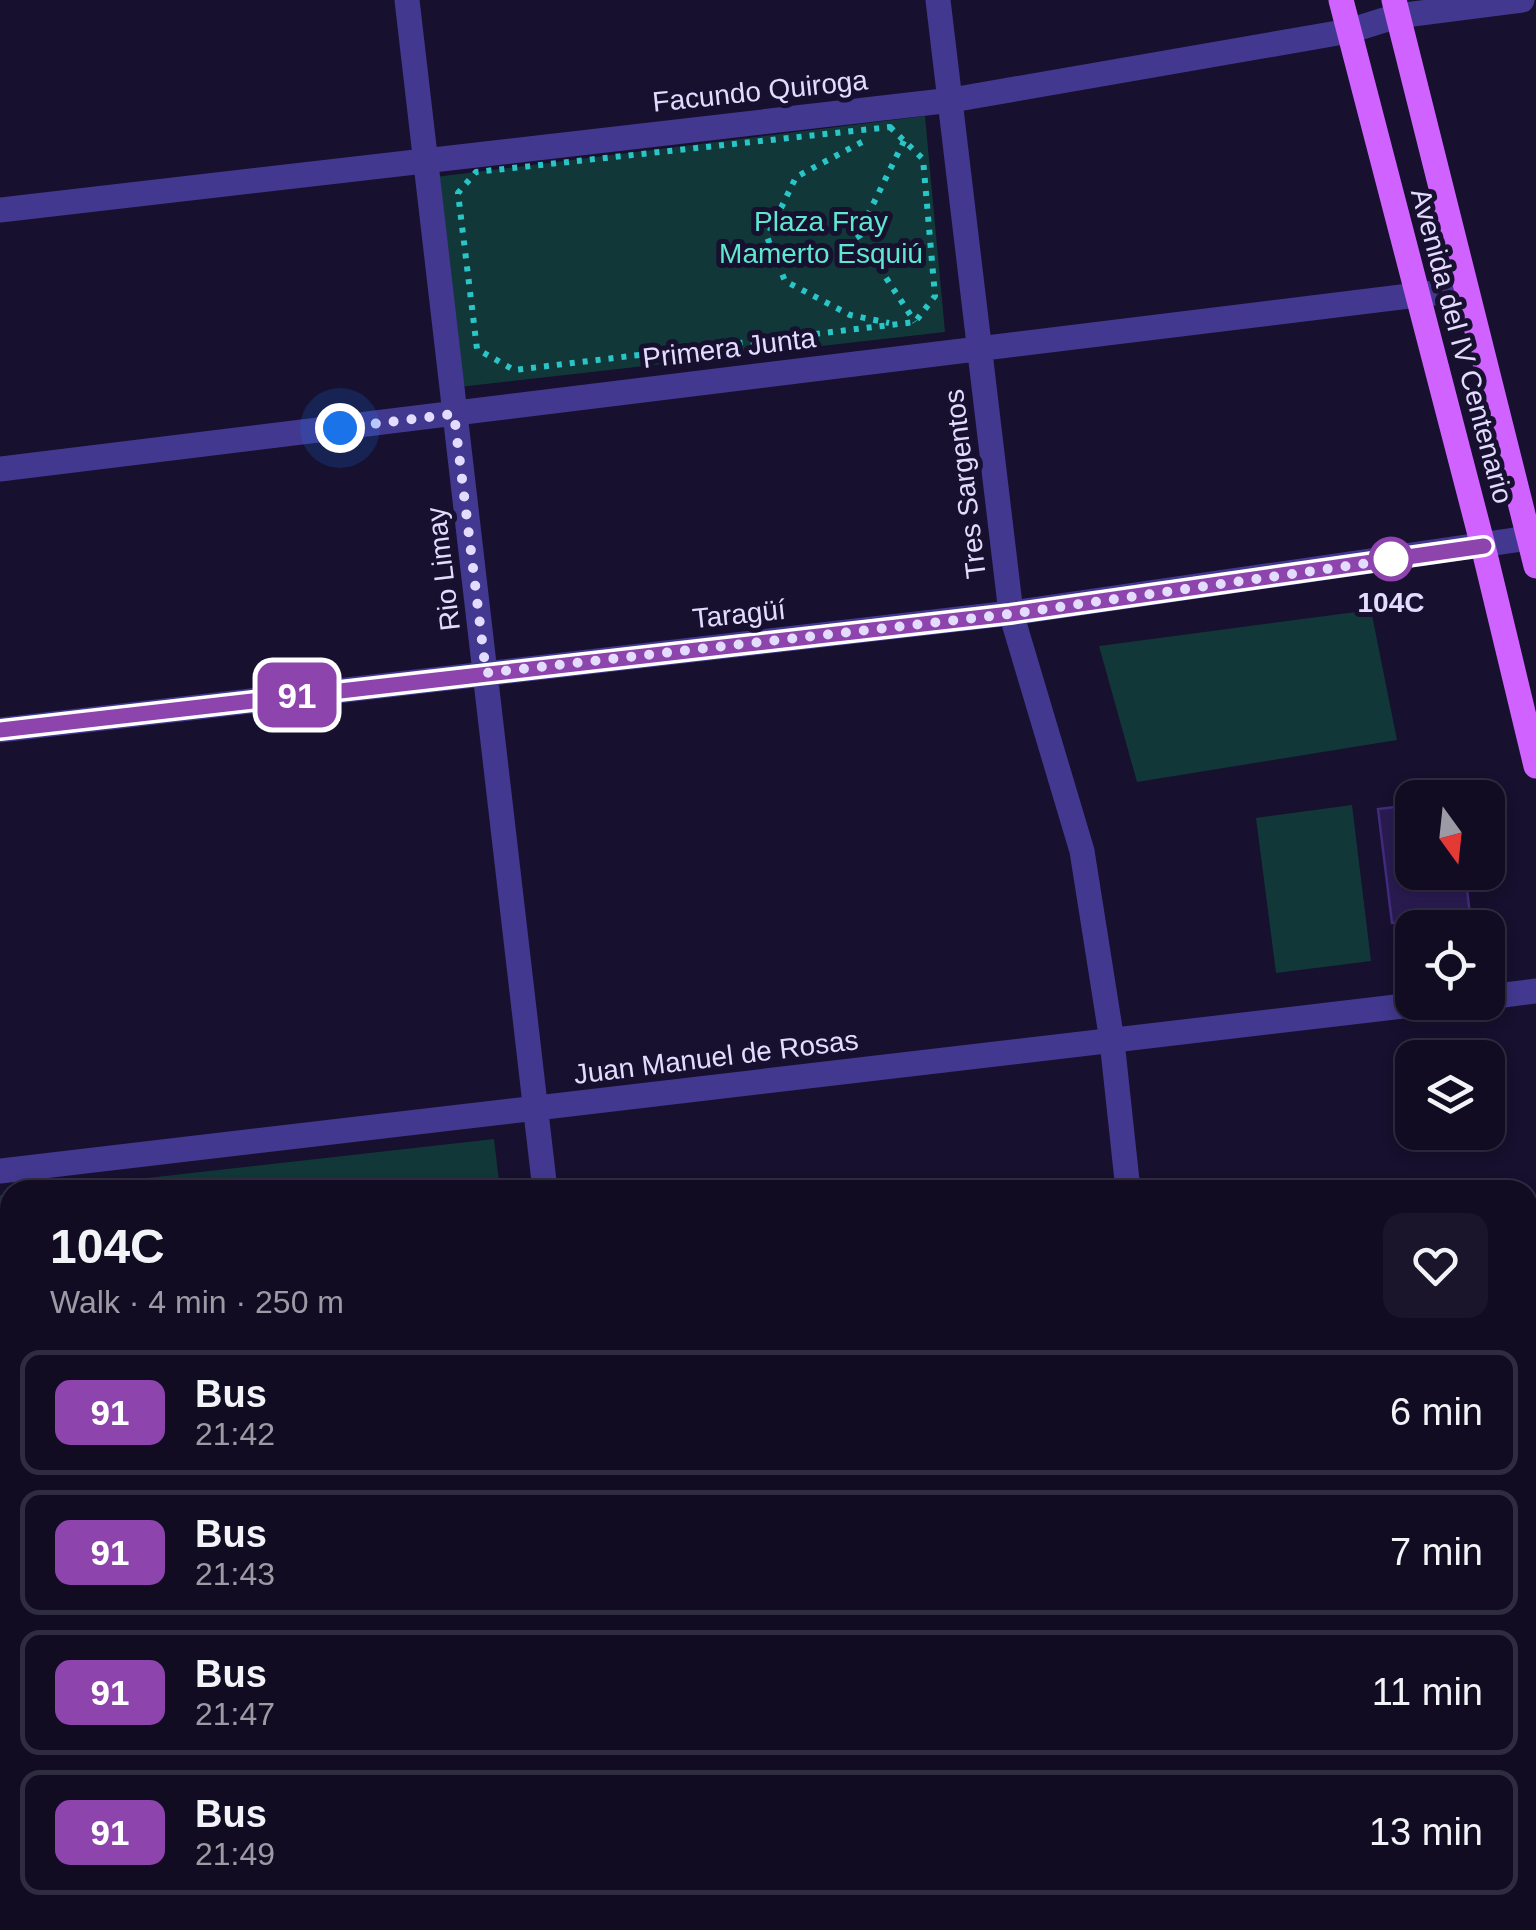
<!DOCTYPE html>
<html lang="en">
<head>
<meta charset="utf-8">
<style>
	:root { --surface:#110c22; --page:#1a152a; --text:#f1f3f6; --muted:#9c9ba5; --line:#302c40 }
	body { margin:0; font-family:Helvetica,sans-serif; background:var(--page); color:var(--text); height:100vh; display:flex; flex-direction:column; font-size:38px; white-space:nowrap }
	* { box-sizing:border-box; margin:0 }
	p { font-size:32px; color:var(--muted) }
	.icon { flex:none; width:55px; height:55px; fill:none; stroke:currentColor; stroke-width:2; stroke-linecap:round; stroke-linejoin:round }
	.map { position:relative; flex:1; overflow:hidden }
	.panel { position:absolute; left:0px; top:1180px; width:1538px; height:750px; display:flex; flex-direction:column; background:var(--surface); border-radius:30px 30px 0 0; box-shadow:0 5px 15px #0003,0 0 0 2px var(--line) }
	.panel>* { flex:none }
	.badge { padding:0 20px; border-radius:15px; font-size:35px; line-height:65px }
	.needle { width:65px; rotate:165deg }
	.fabs { position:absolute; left:1395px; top:780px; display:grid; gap:20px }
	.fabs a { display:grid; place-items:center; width:110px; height:110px; border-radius:20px; background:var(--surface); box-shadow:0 5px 15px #0003,0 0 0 2px var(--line); font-size:50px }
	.you { position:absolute; width:50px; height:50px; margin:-25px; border:8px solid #fff; border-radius:50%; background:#1a73e8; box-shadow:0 0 0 15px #1a73e833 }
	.map>.badge { position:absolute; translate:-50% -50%; box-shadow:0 0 0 5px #fff }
	.round { display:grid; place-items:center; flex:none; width:105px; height:105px; border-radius:20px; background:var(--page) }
	.overview { display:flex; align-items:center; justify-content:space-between; height:170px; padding:0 50px }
	h1 { font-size:48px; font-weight:800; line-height:75px }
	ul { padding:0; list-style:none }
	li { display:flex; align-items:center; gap:30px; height:125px; margin:0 20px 15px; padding:0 30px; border:5px solid var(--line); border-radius:20px }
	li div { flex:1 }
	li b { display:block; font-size:38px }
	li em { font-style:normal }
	li .badge { min-width:110px; font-weight:700; text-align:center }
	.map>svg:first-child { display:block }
</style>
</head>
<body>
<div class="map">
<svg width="1536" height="1930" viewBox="0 0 1536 1930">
	<rect width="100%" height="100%" fill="#17102e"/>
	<path fill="#123738" d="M 925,116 L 945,332 L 450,388 L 427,178 Z
		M 1371,610 L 1397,740 L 1137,782 L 1099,646 Z
		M 1352,805 L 1371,961 L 1276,973 L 1256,818 Z
		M 494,1139 L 500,1190 L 41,1190 Z
		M 10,1194 L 10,1332 L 0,1257 L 0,1195 Z
		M 378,1920 L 582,1920 L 583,1930 L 379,1930 Z"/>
	<path fill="#291b50" stroke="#412b7d" stroke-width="2.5" d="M 1412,805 L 1412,872 L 1465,872 L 1470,915 L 1445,917 L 1446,928 L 1417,928 L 1416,921 L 1392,923 L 1378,809 Z
		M 1536,1685 L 1536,1728 L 1534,1722 L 1528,1724 L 1528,1687 Z
		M 1536,1809 L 1536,1898 L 1528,1900 L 1528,1812 Z
		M 1255,1920 L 1358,1920 L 1359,1930 L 1257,1930 Z"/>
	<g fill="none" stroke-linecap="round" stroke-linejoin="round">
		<path stroke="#29c5c7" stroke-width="6" stroke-dasharray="5 8" stroke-linecap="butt" d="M 890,127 L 923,159 L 935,296 L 915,322 L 514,370 L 477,349 L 458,193 L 476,172 Z
			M 904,141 L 858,235 L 915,322
			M 862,142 L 796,177 L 767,237 L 785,281 L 850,315 L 889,323"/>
		<path stroke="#42388f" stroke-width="25" d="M 407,0 L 545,1190
			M 938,0 L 1011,613 L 1082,851 L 1112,1041 L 1128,1190
			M 0,210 L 952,100 L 1349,31 L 1397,16 L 1522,0
			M 0,469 L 1466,289
			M 0,730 L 1011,613 L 1536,537
			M 1488,997 L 1536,991
			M 0,1171 L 1438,1002
			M 1528,1432 L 1536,1431
			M 0,1528 L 10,1618
			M 42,1920 L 43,1930
			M 619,1920 L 620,1930
			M 1205,1920 L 1206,1930"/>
		<path stroke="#d063ff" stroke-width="25" d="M 1341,0 L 1483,546 L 1536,766
			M 1394,0 L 1536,566"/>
	</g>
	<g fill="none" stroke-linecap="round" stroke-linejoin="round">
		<g stroke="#fff" stroke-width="22">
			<path id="line" d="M 0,730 L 1010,614 L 1484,546"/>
		</g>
		<use href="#line" stroke="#8e44ad" stroke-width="15"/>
		<path stroke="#e3dcff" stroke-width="10" stroke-dasharray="0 18" d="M 340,428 L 454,414 L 486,673 L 1010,614 L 1404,558 L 1391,559"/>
	</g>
	<circle fill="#fff" stroke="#8e44ad" stroke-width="5" cx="1391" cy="559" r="20"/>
	<g text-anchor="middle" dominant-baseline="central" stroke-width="10" stroke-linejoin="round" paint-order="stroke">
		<g font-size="28" fill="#e3dcff" stroke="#17102e">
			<text transform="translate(760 91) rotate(-6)">Facundo Quiroga</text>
			<text transform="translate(1462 346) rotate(75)">Avenida del IV Centenario</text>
			<text transform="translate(729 348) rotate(-7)">Primera Junta</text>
			<text transform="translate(965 484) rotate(-97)">Tres Sargentos</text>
			<text transform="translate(443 569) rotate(-97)">Rio Limay</text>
			<text transform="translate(739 614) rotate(-6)">Taragüí</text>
			<text transform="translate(716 1057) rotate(-7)">Juan Manuel de Rosas</text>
		</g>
		<g font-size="28" fill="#5fe8d0" stroke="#17102e">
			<text x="821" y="221">Plaza Fray<tspan x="821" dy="32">Mamerto Esquiú</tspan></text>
		</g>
		<g font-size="28" font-weight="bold" fill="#e3dcff" stroke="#17102e">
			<text x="1391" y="602">104C</text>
		</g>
	</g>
</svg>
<div class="fabs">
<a><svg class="needle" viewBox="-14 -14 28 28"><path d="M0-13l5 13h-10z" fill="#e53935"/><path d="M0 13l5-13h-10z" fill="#9c9ba5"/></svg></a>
<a><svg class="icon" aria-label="locate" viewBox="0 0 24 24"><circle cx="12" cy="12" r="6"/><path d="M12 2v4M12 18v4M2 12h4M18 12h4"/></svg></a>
<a><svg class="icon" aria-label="layers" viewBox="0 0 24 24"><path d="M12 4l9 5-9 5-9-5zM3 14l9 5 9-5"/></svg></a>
</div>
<div class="you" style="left:340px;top:428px"></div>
<b class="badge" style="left:297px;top:695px;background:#8e44ad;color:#fff">91</b>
<section class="panel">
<div class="overview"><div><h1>104C</h1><p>Walk · 4 min · 250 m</p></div><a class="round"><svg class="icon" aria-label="heart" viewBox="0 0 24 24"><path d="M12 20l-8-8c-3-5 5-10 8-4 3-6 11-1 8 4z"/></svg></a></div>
<ul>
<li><span class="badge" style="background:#8e44ad;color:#fff">91</span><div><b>Bus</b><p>21:42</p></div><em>6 min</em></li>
<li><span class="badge" style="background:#8e44ad;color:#fff">91</span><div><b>Bus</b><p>21:43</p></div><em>7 min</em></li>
<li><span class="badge" style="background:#8e44ad;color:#fff">91</span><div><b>Bus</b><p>21:47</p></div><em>11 min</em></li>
<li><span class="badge" style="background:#8e44ad;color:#fff">91</span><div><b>Bus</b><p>21:49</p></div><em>13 min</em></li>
</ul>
</section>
</div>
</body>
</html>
